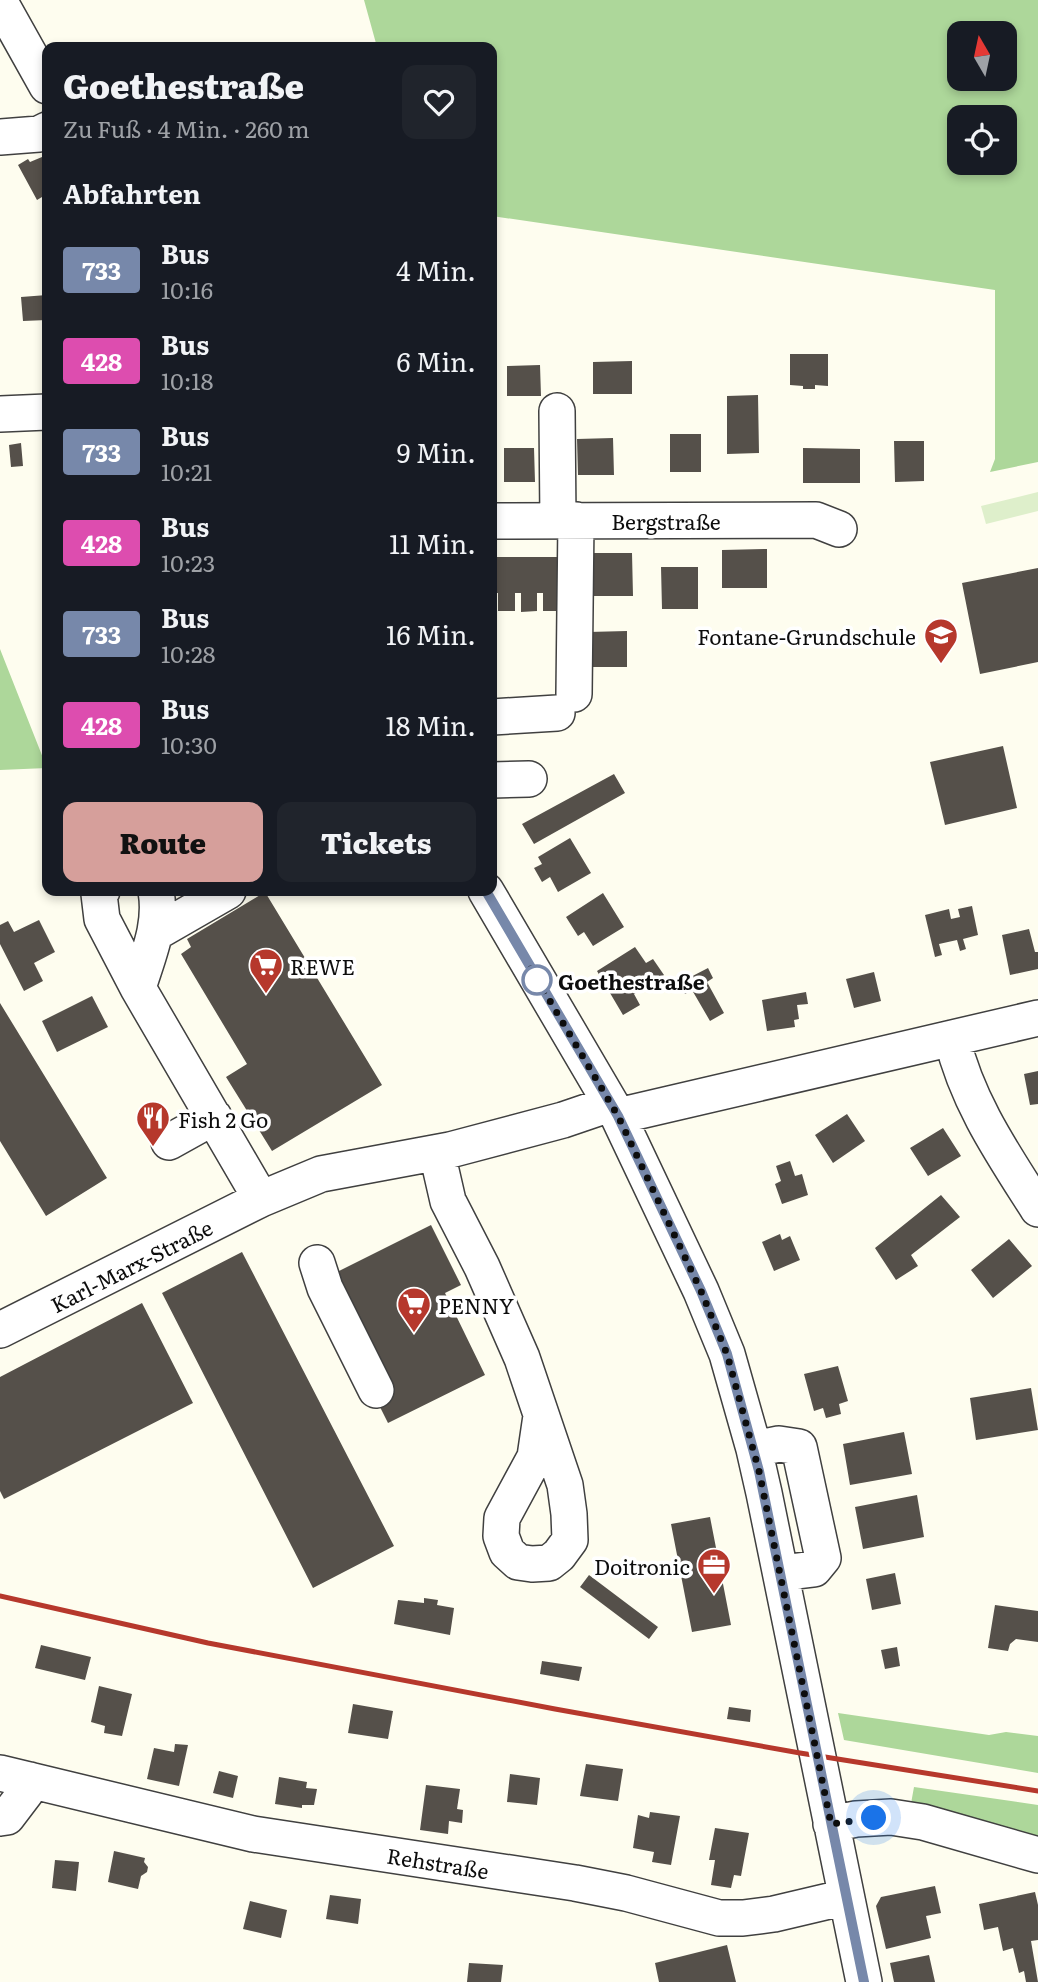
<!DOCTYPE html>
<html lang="de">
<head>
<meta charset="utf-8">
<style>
	:root { --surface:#171b24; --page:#20242c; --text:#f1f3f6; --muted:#9ea1a6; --accent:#d69f9b }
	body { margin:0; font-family:Literata,serif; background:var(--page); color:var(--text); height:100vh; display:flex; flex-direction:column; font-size:26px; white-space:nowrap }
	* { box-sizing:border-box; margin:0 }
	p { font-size:23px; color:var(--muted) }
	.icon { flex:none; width:38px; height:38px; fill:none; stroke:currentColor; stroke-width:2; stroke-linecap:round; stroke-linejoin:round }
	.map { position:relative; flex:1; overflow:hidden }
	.details { position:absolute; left:42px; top:42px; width:455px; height:854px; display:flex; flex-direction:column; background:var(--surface); border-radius:14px; box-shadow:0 4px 10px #0003 }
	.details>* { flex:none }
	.badge { padding:0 14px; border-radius:5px; font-size:24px; line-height:46px }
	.needle { width:46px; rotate:351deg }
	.fabs { position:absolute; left:947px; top:21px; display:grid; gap:14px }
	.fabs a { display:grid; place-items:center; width:70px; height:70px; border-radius:14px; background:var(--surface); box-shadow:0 4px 10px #0003; font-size:35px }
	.you { position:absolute; width:35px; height:35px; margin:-18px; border:5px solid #fff; border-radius:50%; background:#1a73e8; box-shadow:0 0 0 10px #1a73e833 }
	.map>.badge { position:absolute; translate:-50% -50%; box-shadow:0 0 0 4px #fff }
	h2 { padding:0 21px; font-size:26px; line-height:63px }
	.round { display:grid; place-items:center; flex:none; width:74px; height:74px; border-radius:14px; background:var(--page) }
	.overview { display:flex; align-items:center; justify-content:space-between; height:119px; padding:0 21px }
	h1 { font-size:33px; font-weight:800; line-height:52px }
	.cta { display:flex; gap:14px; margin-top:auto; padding:14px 21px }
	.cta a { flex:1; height:80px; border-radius:14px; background:var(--accent); color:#111; font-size:28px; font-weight:800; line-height:80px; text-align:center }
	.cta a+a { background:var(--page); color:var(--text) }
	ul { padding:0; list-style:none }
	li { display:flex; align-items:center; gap:21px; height:91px; padding:0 21px }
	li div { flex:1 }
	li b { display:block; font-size:26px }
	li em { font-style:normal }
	li .badge { min-width:77px; font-weight:700; text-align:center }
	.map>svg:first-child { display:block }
</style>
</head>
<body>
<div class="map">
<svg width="1038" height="1982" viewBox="0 0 1038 1982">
	<rect width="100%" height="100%" fill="#fefdef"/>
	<path fill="#add79a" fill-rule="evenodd" d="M 364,0 L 1038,0 L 1038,462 L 990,472 L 995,459 L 995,290 L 492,216 L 492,47 L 377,47 ZM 1004,33 L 1004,79 L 959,79 L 959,33 ZM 1004,117 L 1004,163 L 959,163 L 959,117 Z
		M 0,649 L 47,768 L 0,770 Z
		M 838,1713 L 989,1735 L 1006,1732 L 1038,1736 L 1038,1773 L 844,1740 Z
		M 914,1787 L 1038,1805 L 1038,1845 L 910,1809 Z"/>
	<path fill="#deefcb" d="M 1038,492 L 1038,511 L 986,524 L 981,506 Z"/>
	<path fill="#55504a" d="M 42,157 L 47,167 L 47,194 L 37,200 L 18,165 L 28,159 L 30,162 Z
		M 47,295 L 47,320 L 23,321 L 21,297 Z
		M 790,354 L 828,354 L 828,386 L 815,385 L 815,389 L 803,389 L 803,386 L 790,385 Z
		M 632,361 L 632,394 L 593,394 L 593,362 Z
		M 540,365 L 541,396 L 507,396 L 507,366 Z
		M 758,395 L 759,453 L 727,454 L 727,396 Z
		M 670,434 L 701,434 L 701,472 L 670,472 Z
		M 613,438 L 614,475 L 578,475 L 577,439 Z
		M 894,441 L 924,441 L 924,481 L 895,482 Z
		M 21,443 L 23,466 L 11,467 L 9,445 Z
		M 504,448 L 534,448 L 535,482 L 504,482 Z
		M 803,448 L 860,449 L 860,483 L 803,483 Z
		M 767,549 L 767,588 L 722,588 L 722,550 Z
		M 589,553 L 632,553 L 633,596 L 589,596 Z
		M 492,557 L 565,557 L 559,611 L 543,611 L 543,593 L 537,593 L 537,611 L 521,612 L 521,593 L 515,593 L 515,611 L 498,611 L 498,593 L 492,593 Z
		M 661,567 L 698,567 L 698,609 L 662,609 Z
		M 1038,568 L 1038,662 L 980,674 L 962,583 Z
		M 627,631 L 627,667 L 588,667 L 588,632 Z
		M 1003,746 L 1017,808 L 945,825 L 930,762 Z
		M 614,774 L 625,793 L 534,844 L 522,824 Z
		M 570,838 L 591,873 L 558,892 L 550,877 L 542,882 L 534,868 L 542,864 L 538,857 Z
		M 265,892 L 382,1085 L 272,1151 L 226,1077 L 247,1064 L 181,954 L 191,947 L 187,939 Z
		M 603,893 L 624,927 L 593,946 L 584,932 L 578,936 L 566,917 Z
		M 972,906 L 978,935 L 963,939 L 966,949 L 960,951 L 957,940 L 939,944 L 942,955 L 935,957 L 925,915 L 949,909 L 951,919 L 960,917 L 958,909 Z
		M 39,920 L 55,952 L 34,963 L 43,981 L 24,991 L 0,944 L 0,925 L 8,921 L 14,932 Z
		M 1029,929 L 1035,952 L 1038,952 L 1038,969 L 1010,975 L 1002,935 Z
		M 635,947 L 646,963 L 653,959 L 664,975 L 634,994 L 640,1005 L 623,1015 L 597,971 Z
		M 708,968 L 713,978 L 707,982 L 724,1013 L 710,1021 L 692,990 L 685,994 L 679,983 Z
		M 874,972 L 881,1001 L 854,1008 L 846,979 Z
		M 806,992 L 808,1004 L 797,1005 L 799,1019 L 794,1020 L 795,1027 L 767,1031 L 762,1000 Z
		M 92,996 L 108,1027 L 57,1052 L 42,1021 Z
		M 0,1003 L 107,1178 L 46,1216 L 0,1141 Z
		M 1038,1071 L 1038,1104 L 1030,1105 L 1024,1074 Z
		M 847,1114 L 865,1141 L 833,1163 L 815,1135 Z
		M 943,1128 L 961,1156 L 928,1176 L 910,1148 Z
		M 790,1161 L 795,1176 L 802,1174 L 808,1195 L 782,1204 L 775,1184 L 781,1181 L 776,1166 Z
		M 941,1195 L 960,1217 L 911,1255 L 918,1266 L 896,1280 L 875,1248 Z
		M 431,1225 L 461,1285 L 445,1293 L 485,1375 L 388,1423 L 375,1397 L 333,1274 Z
		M 780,1234 L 782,1240 L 790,1236 L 800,1260 L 774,1271 L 762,1242 Z
		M 1009,1239 L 1032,1266 L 993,1298 L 971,1270 Z
		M 242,1252 L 394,1546 L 313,1588 L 162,1293 Z
		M 142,1303 L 193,1403 L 4,1499 L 0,1491 L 0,1377 Z
		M 838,1366 L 848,1401 L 839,1404 L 841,1414 L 826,1418 L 823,1408 L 814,1411 L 804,1374 Z
		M 1031,1388 L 1038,1430 L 976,1440 L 970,1398 Z
		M 904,1432 L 912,1474 L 850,1485 L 843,1444 Z
		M 917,1495 L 924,1537 L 863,1549 L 855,1507 Z
		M 710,1517 L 731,1625 L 692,1632 L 671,1524 Z
		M 895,1573 L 901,1604 L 872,1610 L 866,1579 Z
		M 589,1575 L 658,1627 L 649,1639 L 580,1587 Z
		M 424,1598 L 438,1600 L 437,1605 L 454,1608 L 450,1635 L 394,1624 L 398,1600 L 424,1603 Z
		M 995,1605 L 1038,1611 L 1038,1642 L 1016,1639 L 1010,1644 L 1008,1651 L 988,1648 Z
		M 41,1645 L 91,1657 L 85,1680 L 35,1668 Z
		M 897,1647 L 900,1666 L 885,1669 L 881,1650 Z
		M 542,1661 L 582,1667 L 579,1681 L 540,1674 Z
		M 99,1686 L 132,1694 L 122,1736 L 104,1733 L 105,1726 L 91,1722 Z
		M 353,1704 L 393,1711 L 388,1739 L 348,1733 Z
		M 729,1707 L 751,1710 L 750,1722 L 727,1719 Z
		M 175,1744 L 188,1745 L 179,1786 L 147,1779 L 154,1748 L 174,1752 Z
		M 586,1764 L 623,1769 L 618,1801 L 580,1796 Z
		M 219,1771 L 238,1776 L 233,1798 L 213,1793 Z
		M 510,1774 L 540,1778 L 537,1805 L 507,1802 Z
		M 279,1777 L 307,1782 L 306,1788 L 317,1789 L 314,1805 L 302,1805 L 302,1808 L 275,1804 Z
		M 426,1785 L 460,1789 L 457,1809 L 463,1810 L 462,1823 L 449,1821 L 448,1834 L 420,1830 Z
		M 650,1812 L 680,1816 L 671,1865 L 652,1862 L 654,1852 L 633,1848 L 638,1815 L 649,1818 Z
		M 715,1828 L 749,1833 L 741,1876 L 734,1875 L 731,1888 L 711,1885 L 715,1860 L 709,1860 Z
		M 114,1851 L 145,1858 L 144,1862 L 148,1867 L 147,1872 L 141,1876 L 138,1889 L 108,1882 Z
		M 55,1860 L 79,1862 L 76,1891 L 52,1888 Z
		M 935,1886 L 941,1913 L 926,1916 L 931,1938 L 886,1949 L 876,1906 L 881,1897 Z
		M 1035,1892 L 1038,1905 L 1038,1940 L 1031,1941 L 1038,1982 L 1026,1982 L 1024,1971 L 1019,1973 L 1013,1948 L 1003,1951 L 998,1927 L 984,1930 L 979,1904 Z
		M 330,1895 L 361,1899 L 358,1924 L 326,1919 Z
		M 250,1901 L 287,1910 L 281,1938 L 243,1929 Z
		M 727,1945 L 736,1982 L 659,1982 L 655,1963 Z
		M 929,1955 L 935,1982 L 894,1982 L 890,1963 Z
		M 469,1963 L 503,1965 L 501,1982 L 467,1982 Z"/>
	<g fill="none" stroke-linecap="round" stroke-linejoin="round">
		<g stroke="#404040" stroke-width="38">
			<path id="minor" d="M 0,2 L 47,86
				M 0,137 L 39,134 L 47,130
				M 557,411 L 558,521
				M 0,414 L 47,412
				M 492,521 L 816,520 L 839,529
				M 574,694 L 576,520
				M 492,717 L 557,713
				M 492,780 L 529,779
				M 102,891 L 99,894 L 102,919 L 138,988 L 261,1199
				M 486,891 L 618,1116 L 701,1291 L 727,1354 L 754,1449 L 764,1493 L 864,1982
				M 155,933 L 228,891
				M 138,988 C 148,955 162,925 156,891
				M 952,1038 C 967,1102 1003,1154 1038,1209
				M 618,1116 L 1038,1018
				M 169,1142 L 214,1117
				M 437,1153 L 448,1201 L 482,1267 L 522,1358 L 565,1485 L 569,1514 L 570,1540 L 559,1555 L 549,1563 L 532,1564 L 518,1562 L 507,1552 L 501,1536 L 502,1518 L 535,1457 L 541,1416
				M 317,1263 L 325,1288 L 376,1390
				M 0,1330 L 261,1199 L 321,1174 L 450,1150 L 563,1120 L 610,1104
				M 754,1449 L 779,1444 L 799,1447 L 823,1558 L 814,1569 L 781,1573
				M 0,1773 L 253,1834 L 575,1883 L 626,1893 L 719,1918 L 743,1918 L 774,1914 L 846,1897
				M 0,1818 L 7,1817 L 26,1792 L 30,1780
				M 831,1824 L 856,1819 L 891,1817 L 923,1822 L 1038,1855"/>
		</g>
		<use href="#minor" stroke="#fff" stroke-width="35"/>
		<path stroke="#b6382c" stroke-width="5" d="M 0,1596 L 208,1643 L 555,1709 L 800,1753 L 1038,1791"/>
	</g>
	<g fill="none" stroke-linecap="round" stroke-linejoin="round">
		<g stroke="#fff" stroke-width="16">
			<path id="line" d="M 486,891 L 618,1116 L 701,1291 L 727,1354 L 759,1471 L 864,1982"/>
		</g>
		<use href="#line" stroke="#78a" stroke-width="10"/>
		<path stroke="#0d0d0d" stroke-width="7" stroke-dasharray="0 12.6" d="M 537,980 L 531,969 L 618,1116 L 701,1291 L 727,1354 L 759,1471 L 831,1824 L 874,1818"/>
	</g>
	<defs>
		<g id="school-pin" transform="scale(1.75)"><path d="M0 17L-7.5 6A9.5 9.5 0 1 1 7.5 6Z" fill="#b6382c" stroke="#fff"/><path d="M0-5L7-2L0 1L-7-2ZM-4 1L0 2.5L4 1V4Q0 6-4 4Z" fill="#fff"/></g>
		<g id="supermarket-pin" transform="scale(1.75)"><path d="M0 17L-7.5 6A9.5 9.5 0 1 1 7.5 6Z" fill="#b6382c" stroke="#fff"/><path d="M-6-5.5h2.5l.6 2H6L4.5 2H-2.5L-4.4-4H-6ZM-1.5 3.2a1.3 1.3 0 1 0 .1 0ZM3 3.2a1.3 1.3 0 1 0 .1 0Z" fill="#fff"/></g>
		<g id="restaurant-pin" transform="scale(1.75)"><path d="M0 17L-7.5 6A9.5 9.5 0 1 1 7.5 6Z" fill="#b6382c" stroke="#fff"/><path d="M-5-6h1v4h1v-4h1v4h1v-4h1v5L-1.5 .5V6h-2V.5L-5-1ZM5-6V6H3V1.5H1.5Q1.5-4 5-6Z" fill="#fff"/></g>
		<g id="office-pin" transform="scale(1.75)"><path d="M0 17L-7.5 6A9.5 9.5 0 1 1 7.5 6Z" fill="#b6382c" stroke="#fff"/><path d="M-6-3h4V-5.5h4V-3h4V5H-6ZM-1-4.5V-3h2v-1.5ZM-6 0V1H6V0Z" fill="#fff"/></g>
	</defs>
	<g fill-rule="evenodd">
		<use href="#school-pin" x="941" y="635"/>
		<use href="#supermarket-pin" x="266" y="965"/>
		<use href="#restaurant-pin" x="153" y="1118"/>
		<use href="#supermarket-pin" x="414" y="1304"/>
		<use href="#office-pin" x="714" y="1565"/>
	</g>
	<circle fill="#fff" stroke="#78a" stroke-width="3.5" cx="537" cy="980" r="14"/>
	<g text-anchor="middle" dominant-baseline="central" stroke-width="7" stroke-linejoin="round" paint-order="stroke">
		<g font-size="21" fill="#0d0d0d" stroke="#fff">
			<text x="666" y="520">Bergstraße</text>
			<text transform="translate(131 1265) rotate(-27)">Karl-Marx-Straße</text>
			<text transform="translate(438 1862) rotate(9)">Rehstraße</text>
		</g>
		<g font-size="21" fill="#0d0d0d" stroke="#fff" text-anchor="start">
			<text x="916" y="635" text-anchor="end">Fontane-Grundschule</text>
			<text x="290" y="965">REWE</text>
			<text x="178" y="1118">Fish 2 Go</text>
			<text x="438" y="1304">PENNY</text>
			<text x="690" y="1565" text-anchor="end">Doitronic</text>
		</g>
		<g font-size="21" font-weight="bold" fill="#0d0d0d" stroke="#fff" text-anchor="start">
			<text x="558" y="980">Goethestraße</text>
		</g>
	</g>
</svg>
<div class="fabs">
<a><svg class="needle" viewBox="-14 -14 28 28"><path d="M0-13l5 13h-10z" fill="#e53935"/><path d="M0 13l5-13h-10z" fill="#9ea1a6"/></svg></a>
<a><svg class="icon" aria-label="locate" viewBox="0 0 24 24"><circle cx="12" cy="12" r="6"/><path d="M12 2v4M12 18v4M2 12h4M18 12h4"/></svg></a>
</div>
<div class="you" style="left:874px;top:1818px"></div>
<section class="details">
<div class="overview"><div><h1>Goethestraße</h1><p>Zu Fuß · 4 Min. · 260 m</p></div><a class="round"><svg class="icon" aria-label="heart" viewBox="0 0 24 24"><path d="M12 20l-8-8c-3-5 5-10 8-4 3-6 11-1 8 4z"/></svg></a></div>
<h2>Abfahrten</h2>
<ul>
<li><span class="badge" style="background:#78a;color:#fff">733</span><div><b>Bus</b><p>10:16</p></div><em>4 Min.</em></li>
<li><span class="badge" style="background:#dd4daf;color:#fff">428</span><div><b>Bus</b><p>10:18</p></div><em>6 Min.</em></li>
<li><span class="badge" style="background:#78a;color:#fff">733</span><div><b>Bus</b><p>10:21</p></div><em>9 Min.</em></li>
<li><span class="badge" style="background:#dd4daf;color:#fff">428</span><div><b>Bus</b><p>10:23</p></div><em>11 Min.</em></li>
<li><span class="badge" style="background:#78a;color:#fff">733</span><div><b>Bus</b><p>10:28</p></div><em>16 Min.</em></li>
<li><span class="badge" style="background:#dd4daf;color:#fff">428</span><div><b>Bus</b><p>10:30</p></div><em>18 Min.</em></li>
</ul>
<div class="cta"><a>Route</a><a>Tickets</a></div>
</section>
</div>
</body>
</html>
